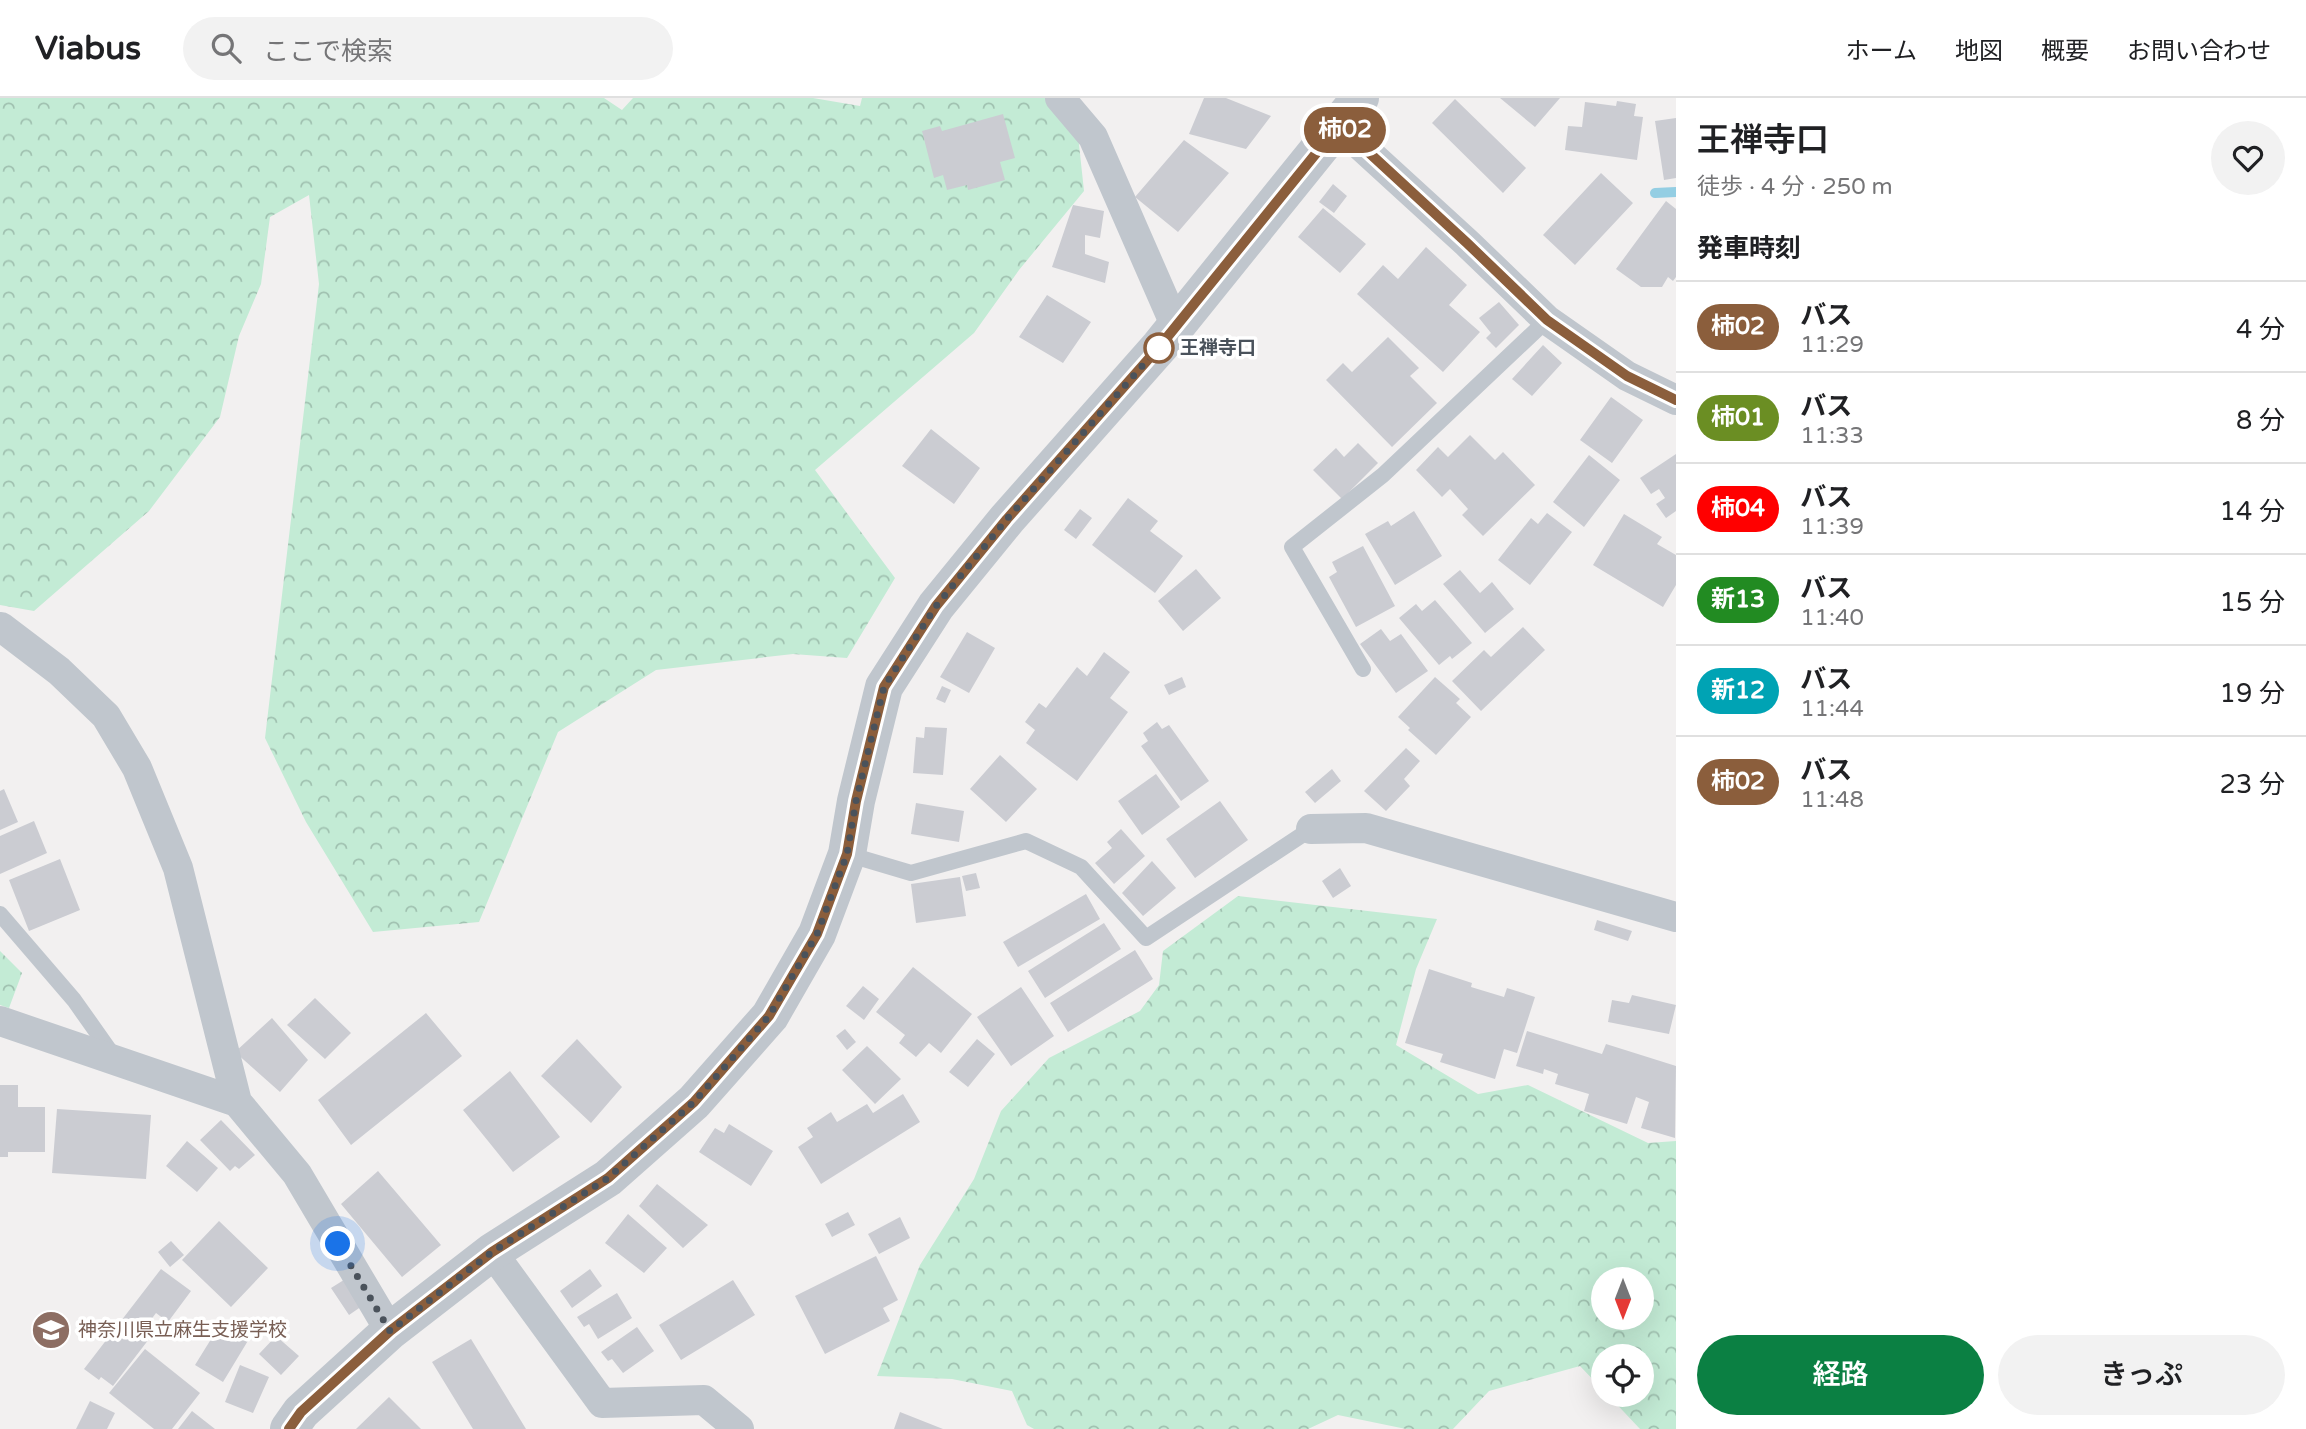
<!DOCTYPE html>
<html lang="ja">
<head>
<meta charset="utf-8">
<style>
	:root { --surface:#fff; --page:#f2f2f2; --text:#202124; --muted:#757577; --line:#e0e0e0; --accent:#0b8043 }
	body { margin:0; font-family:"Varela Round","Noto Sans JP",sans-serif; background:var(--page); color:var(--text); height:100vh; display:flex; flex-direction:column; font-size:26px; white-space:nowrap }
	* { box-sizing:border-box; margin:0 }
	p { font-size:23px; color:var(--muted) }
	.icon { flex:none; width:38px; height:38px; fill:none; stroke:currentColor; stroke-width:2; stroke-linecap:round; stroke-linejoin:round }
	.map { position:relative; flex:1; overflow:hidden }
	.details { display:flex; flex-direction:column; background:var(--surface); width:630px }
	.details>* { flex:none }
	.badge { padding:0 14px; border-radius:23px; font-size:24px; line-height:46px }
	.needle { width:46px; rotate:180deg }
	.controls { position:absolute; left:1591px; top:1169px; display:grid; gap:14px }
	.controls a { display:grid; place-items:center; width:63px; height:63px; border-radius:50%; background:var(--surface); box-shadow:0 7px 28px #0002; font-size:35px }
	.you { position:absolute; width:35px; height:35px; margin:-18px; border:5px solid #fff; border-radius:50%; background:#1a73e8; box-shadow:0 0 0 10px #1a73e833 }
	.map>.badge { position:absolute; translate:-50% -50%; box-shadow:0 0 0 4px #fff }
	h2 { padding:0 21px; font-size:26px; line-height:63px }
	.round { display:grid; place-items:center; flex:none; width:74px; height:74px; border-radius:37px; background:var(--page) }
	.summary { display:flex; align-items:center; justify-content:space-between; height:119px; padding:0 21px }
	h1 { font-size:33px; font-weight:600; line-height:52px }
	.action { display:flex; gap:14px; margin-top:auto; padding:14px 21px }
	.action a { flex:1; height:80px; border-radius:42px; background:var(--accent); color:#fff; font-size:28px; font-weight:600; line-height:80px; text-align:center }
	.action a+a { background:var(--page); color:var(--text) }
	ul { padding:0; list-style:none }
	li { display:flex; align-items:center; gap:21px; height:91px; padding:0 21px; border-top:2px solid var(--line) }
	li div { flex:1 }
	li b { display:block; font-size:26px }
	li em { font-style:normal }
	li .badge { min-width:77px; font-weight:700; text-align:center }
	header { display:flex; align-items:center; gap:42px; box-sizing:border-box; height:98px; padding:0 35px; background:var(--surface); border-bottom:2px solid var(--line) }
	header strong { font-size:33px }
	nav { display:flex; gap:38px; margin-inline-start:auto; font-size:24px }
	.search { width:490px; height:63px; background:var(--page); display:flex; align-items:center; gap:18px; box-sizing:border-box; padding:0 24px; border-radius:38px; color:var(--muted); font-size:26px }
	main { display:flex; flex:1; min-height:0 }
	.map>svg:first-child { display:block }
</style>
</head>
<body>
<header>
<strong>Viabus</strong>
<div class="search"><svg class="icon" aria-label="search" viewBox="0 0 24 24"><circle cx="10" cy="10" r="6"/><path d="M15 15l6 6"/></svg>ここで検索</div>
<nav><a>ホーム</a><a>地図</a><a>概要</a><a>お問い合わせ</a></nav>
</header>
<main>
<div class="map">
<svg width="1676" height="1331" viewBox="0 0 1676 1331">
	<defs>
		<pattern id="forest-crowns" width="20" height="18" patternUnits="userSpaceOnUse" patternTransform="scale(1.75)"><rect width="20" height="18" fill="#c3ebd5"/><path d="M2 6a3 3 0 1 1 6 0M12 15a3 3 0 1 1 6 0" fill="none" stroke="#a0c1b0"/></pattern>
	</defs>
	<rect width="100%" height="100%" fill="#f2f0f0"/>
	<path fill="url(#forest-crowns)" fill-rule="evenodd" d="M 0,0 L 604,0 L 622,12 L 633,0 L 813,0 L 860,8 L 862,0 L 1074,0 L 1084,93 L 1019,172 L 974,235 L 815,372 L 895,480 L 847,560 L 793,556 L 656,572 L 558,634 L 479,824 L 373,834 L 306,724 L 265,640 L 319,186 L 309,97 L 270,119 L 261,186 L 239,238 L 220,319 L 149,413 L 34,513 L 0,507 Z
		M 1238,798 L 1437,821 L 1416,871 L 1396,947 L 1478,996 L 1528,987 L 1648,1045 L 1676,1043 L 1676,1331 L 1640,1331 L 1608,1297 L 1642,1297 L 1642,1258 L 1603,1258 L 1603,1292 L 1580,1268 L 1489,1293 L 1453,1331 L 1406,1331 L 1338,1317 L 1308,1331 L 1034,1331 L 1027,1327 L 1012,1293 L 952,1281 L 877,1278 L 920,1167 L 974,1081 L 1001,1013 L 1049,960 L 1140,913 L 1159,887 L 1163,853 ZM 1642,1181 L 1642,1220 L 1603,1220 L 1603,1181 Z
		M 0,853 L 22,875 L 9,910 L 0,907 Z"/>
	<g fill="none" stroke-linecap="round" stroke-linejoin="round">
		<path stroke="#94cee3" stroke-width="10" d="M 1655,95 L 1676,94"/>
	</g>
	<path fill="#cbccd2" d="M 1204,0 L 1226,0 L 1271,18 L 1246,51 L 1189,36 Z
		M 1500,0 L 1560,0 L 1535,29 Z
		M 1455,1 L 1526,70 L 1503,95 L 1432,25 Z
		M 1617,3 L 1636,6 L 1634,18 L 1643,19 L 1637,62 L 1565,52 L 1568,28 L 1582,29 L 1585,4 L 1616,8 Z
		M 1003,16 L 1015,60 L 1000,64 L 1005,82 L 968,92 L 967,87 L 947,92 L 943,77 L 934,80 L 922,33 L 940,28 L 942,33 Z
		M 1676,20 L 1676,80 L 1664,82 L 1655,23 Z
		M 1184,42 L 1229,75 L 1178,134 L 1135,99 Z
		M 1601,75 L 1633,105 L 1575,167 L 1543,137 Z
		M 1333,86 L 1347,98 L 1334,115 L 1319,104 Z
		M 1666,103 L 1676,111 L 1676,179 L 1673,183 L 1668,179 L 1662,189 L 1641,189 L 1616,171 Z
		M 1073,107 L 1104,113 L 1100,140 L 1085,137 L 1085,156 L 1109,164 L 1105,185 L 1052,169 Z
		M 1323,110 L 1366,146 L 1340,175 L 1298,139 Z
		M 1426,149 L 1467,187 L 1449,207 L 1480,234 L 1443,274 L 1357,196 L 1383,167 L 1398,181 Z
		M 1047,197 L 1091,224 L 1063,265 L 1019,239 Z
		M 1499,204 L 1519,227 L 1496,250 L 1486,240 L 1491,235 L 1479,220 Z
		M 1388,239 L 1419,270 L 1410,278 L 1437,305 L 1392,349 L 1326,282 L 1343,265 L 1352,274 Z
		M 1543,247 L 1562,265 L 1532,298 L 1512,281 Z
		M 1611,299 L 1643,322 L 1612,365 L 1580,342 Z
		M 931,331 L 980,370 L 954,406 L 902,368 Z
		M 1470,337 L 1495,362 L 1503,354 L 1535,387 L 1483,438 L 1462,417 L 1468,411 L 1450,391 L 1442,399 L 1416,372 L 1438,349 L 1448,359 Z
		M 1358,345 L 1378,365 L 1342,401 L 1313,372 L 1336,350 L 1344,359 Z
		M 1676,356 L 1676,413 L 1666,420 L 1656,406 L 1665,400 L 1659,391 L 1651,396 L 1640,380 Z
		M 1589,357 L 1620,382 L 1584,429 L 1553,404 Z
		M 1128,400 L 1158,423 L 1150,433 L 1183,458 L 1155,495 L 1092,447 Z
		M 1080,411 L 1092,420 L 1076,441 L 1064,432 Z
		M 1414,413 L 1442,458 L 1395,487 L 1365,436 L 1388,423 L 1391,428 Z
		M 1547,415 L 1572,434 L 1530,487 L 1498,462 L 1531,420 L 1538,426 Z
		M 1624,416 L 1662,439 L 1657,446 L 1676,457 L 1676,487 L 1663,509 L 1593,467 Z
		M 1363,448 L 1395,508 L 1356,529 L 1329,479 L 1337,474 L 1332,464 Z
		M 1196,471 L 1221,500 L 1183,533 L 1158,503 Z
		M 1460,472 L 1480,495 L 1492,484 L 1514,511 L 1485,535 L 1443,486 Z
		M 1435,502 L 1472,545 L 1452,561 L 1450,558 L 1439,567 L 1399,520 L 1416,506 L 1422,513 Z
		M 1523,529 L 1545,552 L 1481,613 L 1452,583 L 1484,552 L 1491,559 Z
		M 1381,531 L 1390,543 L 1401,536 L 1428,573 L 1396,595 L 1360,546 Z
		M 967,534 L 995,550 L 969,595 L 940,579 Z
		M 1104,554 L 1130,574 L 1110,600 L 1128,614 L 1077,683 L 1026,645 L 1035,632 L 1025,624 L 1039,605 L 1046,610 L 1077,569 L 1087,578 Z
		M 1182,579 L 1186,589 L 1169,597 L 1164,587 Z
		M 1435,579 L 1460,601 L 1456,605 L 1471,619 L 1436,657 L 1408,632 L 1410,630 L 1398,619 Z
		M 942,588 L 951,592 L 945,605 L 936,601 Z
		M 1157,624 L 1162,631 L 1169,627 L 1209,683 L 1181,703 L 1141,648 L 1148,643 L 1143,635 Z
		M 925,629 L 947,630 L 943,677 L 913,675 L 916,639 L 924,640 Z
		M 1406,650 L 1420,663 L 1404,681 L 1410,688 L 1386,713 L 1364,693 Z
		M 1000,657 L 1037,691 L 1006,724 L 970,691 Z
		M 1332,671 L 1341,683 L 1315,705 L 1305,694 Z
		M 1156,676 L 1180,709 L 1142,737 L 1118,703 Z
		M 4,691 L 18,724 L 0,732 L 0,693 Z
		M 1220,703 L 1248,742 L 1195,780 L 1166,741 Z
		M 916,705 L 964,713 L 959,744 L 911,736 Z
		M 34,723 L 47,755 L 0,776 L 0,738 Z
		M 1121,731 L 1145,758 L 1114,786 L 1095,765 L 1112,750 L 1107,744 Z
		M 60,761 L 80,812 L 29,833 L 9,782 Z
		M 1152,763 L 1176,790 L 1143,818 L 1122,795 Z
		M 1340,770 L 1351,788 L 1333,800 L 1322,783 Z
		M 976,775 L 980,790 L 966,793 L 962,778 Z
		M 960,779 L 966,818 L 916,825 L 911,786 Z
		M 1086,796 L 1100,821 L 1018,869 L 1003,844 Z
		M 1597,822 L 1632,833 L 1628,843 L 1594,832 Z
		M 1104,825 L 1121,851 L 1045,900 L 1028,873 Z
		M 1135,852 L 1153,881 L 1068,934 L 1050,905 Z
		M 913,869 L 972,916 L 941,955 L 929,945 L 916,959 L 899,945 L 905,937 L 876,914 Z
		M 1429,871 L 1472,885 L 1471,889 L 1504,899 L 1507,890 L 1535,899 L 1517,955 L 1504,951 L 1495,981 L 1440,964 L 1443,956 L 1405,945 Z
		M 863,888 L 879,901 L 864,922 L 846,908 Z
		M 1021,889 L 1054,938 L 1011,968 L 977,919 Z
		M 1632,897 L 1676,907 L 1669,936 L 1608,924 L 1612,902 L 1629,905 Z
		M 315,900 L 351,935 L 325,961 L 287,927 Z
		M 426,915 L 462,958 L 351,1047 L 318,1002 Z
		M 272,920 L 308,962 L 280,994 L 235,954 Z
		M 845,931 L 856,944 L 847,952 L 836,938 Z
		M 1527,933 L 1602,956 L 1606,946 L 1676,968 L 1675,1040 L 1641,1030 L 1649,1004 L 1636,999 L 1627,1026 L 1584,1013 L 1589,996 L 1555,986 L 1558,976 L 1544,971 L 1543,976 L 1516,968 Z
		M 577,941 L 622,989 L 591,1025 L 541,978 Z
		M 977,941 L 995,956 L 968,989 L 949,974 Z
		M 867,948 L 901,981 L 875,1006 L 842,972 Z
		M 510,973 L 560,1039 L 513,1074 L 463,1012 Z
		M 0,987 L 18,987 L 18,1009 L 45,1009 L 45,1054 L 8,1054 L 8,1059 L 0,1059 Z
		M 903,996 L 920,1024 L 821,1086 L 798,1049 L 813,1039 L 807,1030 L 831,1014 L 837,1024 L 867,1006 L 873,1015 Z
		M 57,1011 L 151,1017 L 146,1081 L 52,1075 Z
		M 221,1022 L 255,1057 L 239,1071 L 235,1068 L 230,1073 L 200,1042 Z
		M 729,1026 L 773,1053 L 751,1088 L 699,1054 L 715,1030 L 724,1035 Z
		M 187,1043 L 218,1070 L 197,1094 L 166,1068 Z
		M 378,1073 L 441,1147 L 402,1179 L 341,1106 Z
		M 657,1086 L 708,1127 L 683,1150 L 639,1108 Z
		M 848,1114 L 855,1127 L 832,1139 L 825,1126 Z
		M 628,1116 L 667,1150 L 644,1175 L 605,1145 Z
		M 900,1119 L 910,1140 L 879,1156 L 868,1136 Z
		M 219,1123 L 268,1170 L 231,1209 L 182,1162 Z
		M 171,1143 L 184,1157 L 170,1169 L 158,1154 Z
		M 876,1158 L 898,1202 L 883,1210 L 890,1223 L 825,1256 L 795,1198 Z
		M 161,1171 L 191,1193 L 168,1224 L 156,1215 L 141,1235 L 149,1241 L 113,1288 L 101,1279 L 99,1282 L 84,1271 Z
		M 590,1171 L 602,1188 L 572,1210 L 560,1193 Z
		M 347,1180 L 365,1206 L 349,1217 L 331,1190 Z
		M 733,1182 L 755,1217 L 681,1262 L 659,1227 Z
		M 617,1195 L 632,1220 L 598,1241 L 589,1226 L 584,1229 L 577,1219 Z
		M 221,1225 L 249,1241 L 223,1284 L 195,1267 Z
		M 637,1229 L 654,1253 L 623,1275 L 612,1261 L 608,1263 L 601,1254 Z
		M 276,1238 L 299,1258 L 281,1277 L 259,1256 Z
		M 471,1241 L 526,1331 L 473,1331 L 432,1264 Z
		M 145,1251 L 200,1295 L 172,1331 L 154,1331 L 109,1295 Z
		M 240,1267 L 269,1279 L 253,1315 L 225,1304 Z
		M 389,1299 L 421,1331 L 356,1331 Z
		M 90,1303 L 115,1315 L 107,1331 L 76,1331 Z
		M 192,1313 L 215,1331 L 178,1331 Z
		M 900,1314 L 943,1331 L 894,1331 Z"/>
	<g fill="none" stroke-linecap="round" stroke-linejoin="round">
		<path stroke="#c0c6cd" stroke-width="16" d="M 1363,571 L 1292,449 L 1383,377 L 1547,222
			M 847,756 L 911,775 L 1026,743 L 1081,769 L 1146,840 L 1311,731
			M 0,816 L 74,902 L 115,960"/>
		<path stroke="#c0c6cd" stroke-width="30" d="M 1060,0 L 1093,39 L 1176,229
			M 1339,28 L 1467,145 L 1547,222 L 1627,278 L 1676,302
			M 1,529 L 59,573 L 106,618 L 137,670 L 178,770 L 237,1004 L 297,1076 L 390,1233
			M 1311,731 L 1366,730 L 1676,819
			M 0,923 L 237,1004
			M 492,1154 L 602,1305 L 704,1302 L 739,1331"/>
		<path stroke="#c0c6cd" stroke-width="38" d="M 289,1331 L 301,1314 L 390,1233 L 492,1154 L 608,1080 L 694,1004 L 770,918 L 817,836 L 847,756 L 856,703 L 884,589 L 936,508 L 1007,421 L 1160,248 L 1360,0"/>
	</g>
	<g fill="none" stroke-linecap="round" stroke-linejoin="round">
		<g stroke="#fff" stroke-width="16">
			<path id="line" d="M 289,1331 L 301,1314 L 390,1233 L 492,1154 L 608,1080 L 694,1004 L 769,918 L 817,836 L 847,756 L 856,703 L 884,589 L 936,508 L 1007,421 L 1160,248 L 1339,27 L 1467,145 L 1547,222 L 1627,278 L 1676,302"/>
		</g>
		<use href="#line" stroke="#8b5e3c" stroke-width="10"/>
		<path stroke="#4a525b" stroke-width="7" stroke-dasharray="0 12.6" d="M 338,1146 L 390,1233 L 492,1154 L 608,1080 L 694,1004 L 769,918 L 817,836 L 847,756 L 856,703 L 884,589 L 936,508 L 1007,421 L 1160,248 L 1159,250"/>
	</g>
	<defs>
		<g id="school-disc" transform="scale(2.0125)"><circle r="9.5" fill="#8d6e63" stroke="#fff"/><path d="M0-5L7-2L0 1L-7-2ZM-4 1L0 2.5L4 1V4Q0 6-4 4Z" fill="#fff"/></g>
	</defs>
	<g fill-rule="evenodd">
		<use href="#school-disc" x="51" y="1232"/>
	</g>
	<circle fill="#fff" stroke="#8b5e3c" stroke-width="3.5" cx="1159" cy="250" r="14"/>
	<g text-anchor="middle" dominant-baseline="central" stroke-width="7" stroke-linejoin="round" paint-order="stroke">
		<g font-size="19" font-weight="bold" fill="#4a525b" stroke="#fff" text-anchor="start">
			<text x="1180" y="250">王禅寺口</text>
		</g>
		<g font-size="19" fill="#785e54" stroke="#fff" text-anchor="start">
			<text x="78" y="1232">神奈川県立麻生支援学校</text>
		</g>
	</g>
</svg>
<div class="controls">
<a><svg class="needle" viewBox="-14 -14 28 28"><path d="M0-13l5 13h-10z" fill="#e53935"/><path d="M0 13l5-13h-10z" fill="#757577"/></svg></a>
<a><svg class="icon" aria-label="locate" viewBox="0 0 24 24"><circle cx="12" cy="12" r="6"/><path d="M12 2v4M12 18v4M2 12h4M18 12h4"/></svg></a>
</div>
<div class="you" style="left:338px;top:1146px"></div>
<b class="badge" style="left:1345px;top:32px;background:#8b5e3c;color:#fff">柿02</b>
</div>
<section class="details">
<div class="summary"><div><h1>王禅寺口</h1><p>徒歩 · 4 分 · 250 m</p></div><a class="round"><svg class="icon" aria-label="heart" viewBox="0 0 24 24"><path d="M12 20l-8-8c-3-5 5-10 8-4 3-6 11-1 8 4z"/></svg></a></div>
<h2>発車時刻</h2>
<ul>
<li><span class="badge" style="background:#8b5e3c;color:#fff">柿02</span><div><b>バス</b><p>11:29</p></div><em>4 分</em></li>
<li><span class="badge" style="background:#6b8e23;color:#fff">柿01</span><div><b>バス</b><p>11:33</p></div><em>8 分</em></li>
<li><span class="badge" style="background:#f00;color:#fff">柿04</span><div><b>バス</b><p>11:39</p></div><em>14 分</em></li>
<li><span class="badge" style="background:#228b22;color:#fff">新13</span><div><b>バス</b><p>11:40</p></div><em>15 分</em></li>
<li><span class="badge" style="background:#00a3b4;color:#fff">新12</span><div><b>バス</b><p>11:44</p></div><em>19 分</em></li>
<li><span class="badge" style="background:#8b5e3c;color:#fff">柿02</span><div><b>バス</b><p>11:48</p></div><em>23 分</em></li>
</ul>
<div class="action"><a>経路</a><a>きっぷ</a></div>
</section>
</main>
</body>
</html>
